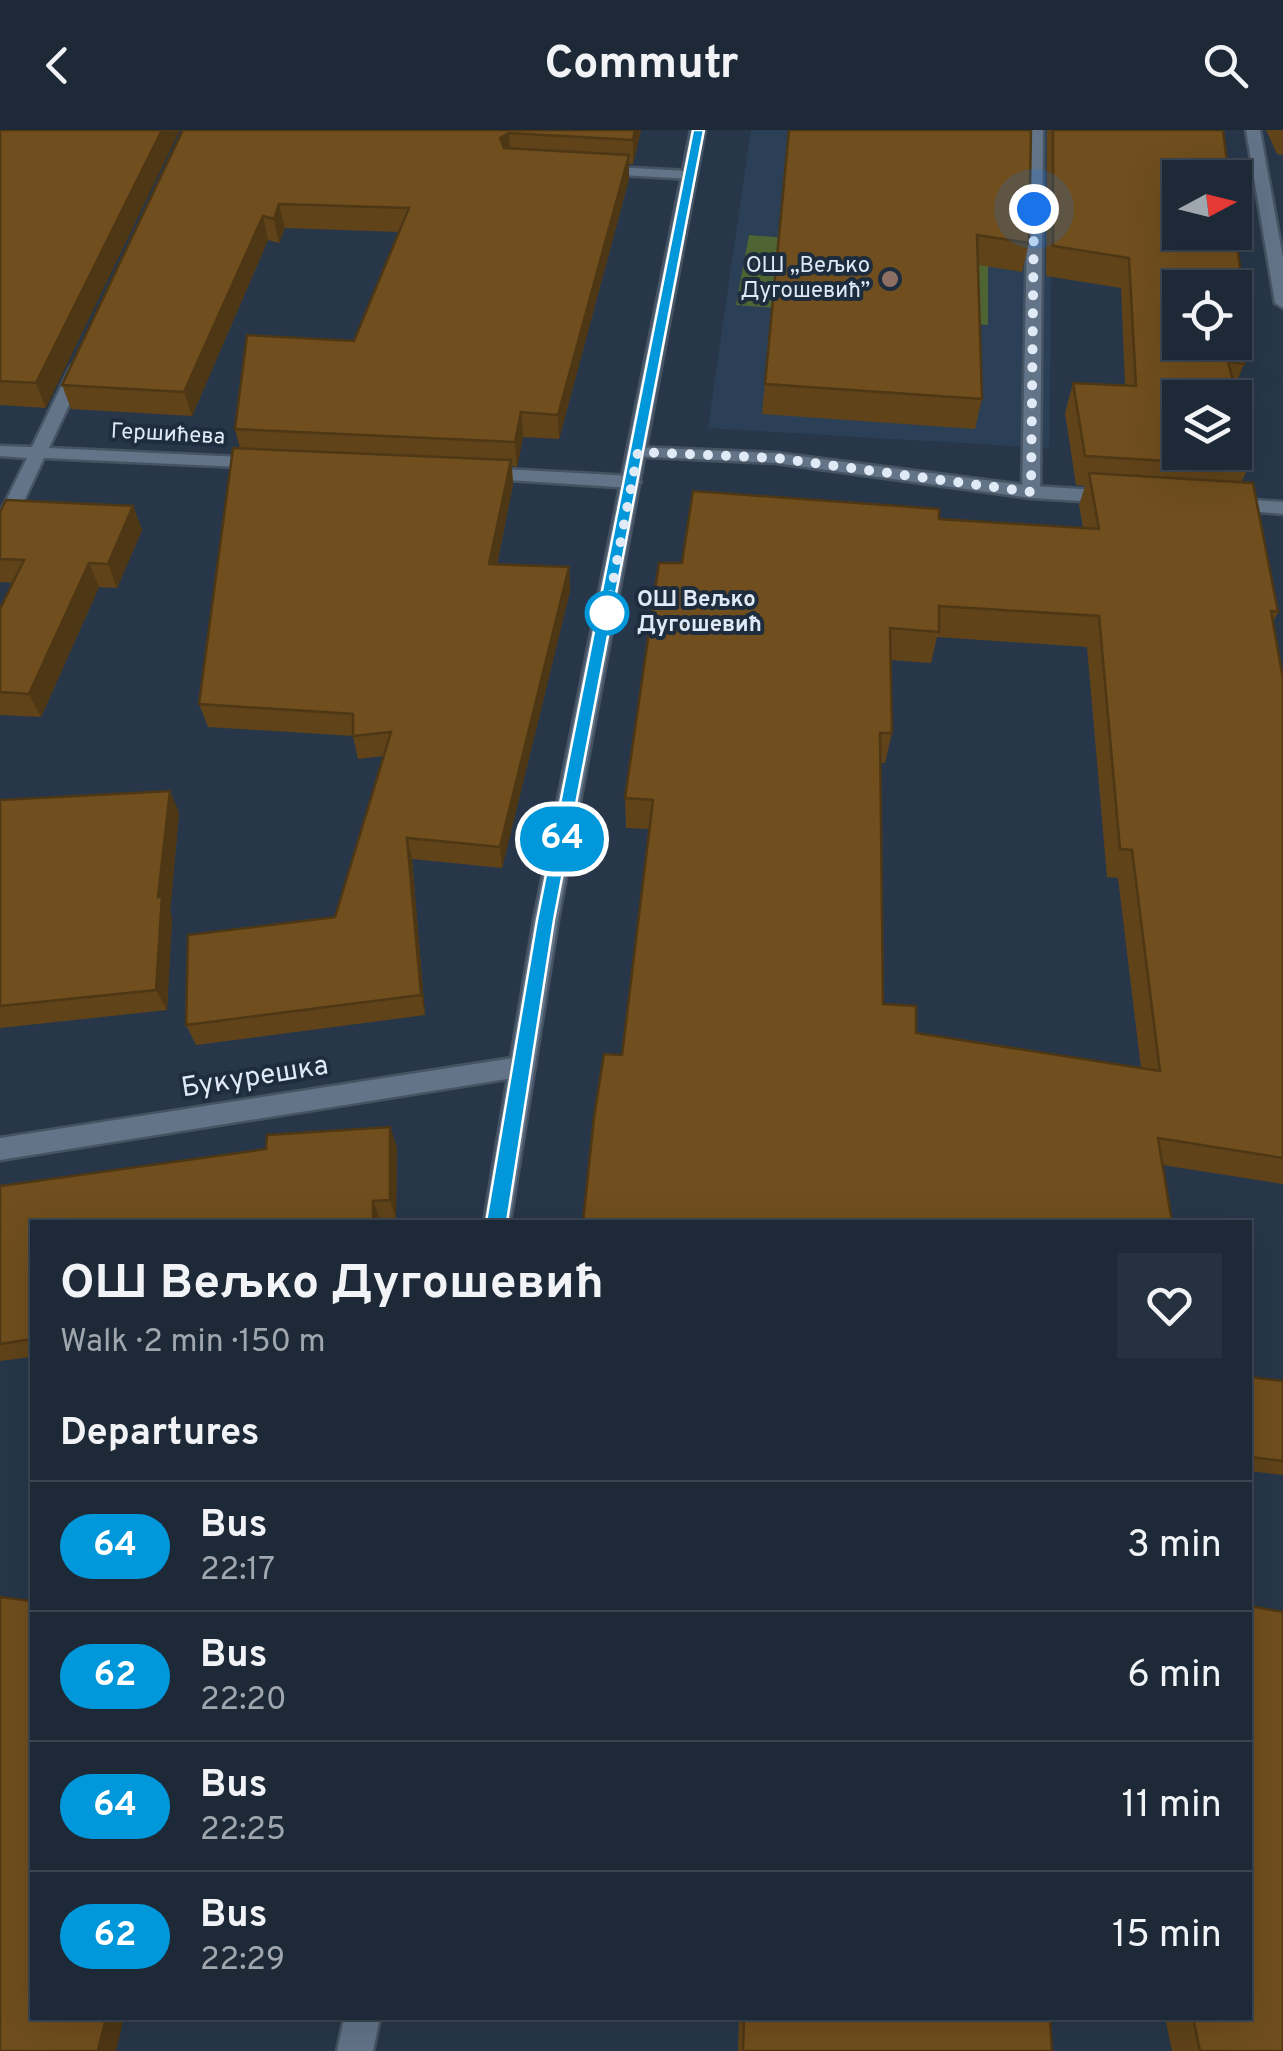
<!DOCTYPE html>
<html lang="en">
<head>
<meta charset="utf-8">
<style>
	:root { --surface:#1d2937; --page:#25313f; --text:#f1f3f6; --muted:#a0a6ad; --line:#3b4552 }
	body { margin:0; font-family:Overpass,sans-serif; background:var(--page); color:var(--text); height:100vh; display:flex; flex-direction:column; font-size:38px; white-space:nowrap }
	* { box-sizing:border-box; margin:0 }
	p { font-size:32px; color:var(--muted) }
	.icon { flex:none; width:55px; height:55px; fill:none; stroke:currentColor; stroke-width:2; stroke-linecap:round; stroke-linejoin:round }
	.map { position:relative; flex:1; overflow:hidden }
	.sheet { position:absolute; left:30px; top:1090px; width:1222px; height:800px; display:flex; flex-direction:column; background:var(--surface); border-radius:0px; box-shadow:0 10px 40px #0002,0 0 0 2px var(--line) }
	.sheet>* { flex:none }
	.badge { padding:0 20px; border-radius:32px; font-size:35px; line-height:65px }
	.needle { width:65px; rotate:83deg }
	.fabs { position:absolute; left:1162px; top:30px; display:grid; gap:20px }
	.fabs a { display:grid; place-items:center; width:90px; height:90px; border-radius:0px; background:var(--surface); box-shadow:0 10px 40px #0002,0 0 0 2px var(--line); font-size:50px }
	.you { position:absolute; width:50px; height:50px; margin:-25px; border:8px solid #fff; border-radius:50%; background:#1a73e8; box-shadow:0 0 0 15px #1a73e833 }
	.map>.badge { position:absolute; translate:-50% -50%; box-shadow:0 0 0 5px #fff }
	h2 { padding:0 30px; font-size:38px; line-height:90px }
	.round { display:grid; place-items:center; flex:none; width:105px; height:105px; border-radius:0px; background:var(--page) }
	.summary { display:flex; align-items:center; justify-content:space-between; height:170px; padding:0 30px }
	h1 { font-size:48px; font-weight:700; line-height:75px }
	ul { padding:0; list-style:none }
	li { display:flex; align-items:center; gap:30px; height:130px; padding:0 30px; border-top:2px solid var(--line) }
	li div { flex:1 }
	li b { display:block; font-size:38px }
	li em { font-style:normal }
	li .badge { min-width:110px; font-weight:700; text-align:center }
	header { display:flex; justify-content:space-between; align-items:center; height:130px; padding:0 30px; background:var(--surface); font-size:45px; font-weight:700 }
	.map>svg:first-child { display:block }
</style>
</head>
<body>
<header><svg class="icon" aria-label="back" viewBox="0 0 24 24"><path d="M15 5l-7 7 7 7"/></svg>Commutr<svg class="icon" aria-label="search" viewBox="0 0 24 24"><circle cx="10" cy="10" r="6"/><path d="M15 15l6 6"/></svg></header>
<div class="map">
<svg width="1283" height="1921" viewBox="0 0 1283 1921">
	<rect width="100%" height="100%" fill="#273749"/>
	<path fill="#2b4057" d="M 751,0 L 1053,0 L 1049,318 L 708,298 Z"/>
	<path fill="#4e6433" d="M 749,105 L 988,123 L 988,195 L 736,175 Z"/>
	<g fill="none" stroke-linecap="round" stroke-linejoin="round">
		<g stroke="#455362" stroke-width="5">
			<path id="lane" d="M 1029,0 L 1043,0 L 1040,362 L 1031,368 L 1022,362 Z
				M 594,36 L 689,41 L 696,45 L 689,49 L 589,43 L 587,40 Z"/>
		</g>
		<g stroke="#455362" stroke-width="5">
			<path id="street" d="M 1246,0 L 1260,0 L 1283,128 L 1283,178 L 1275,173 Z
				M 79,231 L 87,236 L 49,318 L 263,328 L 272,333 L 263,338 L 44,328 L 9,403 L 0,409 L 0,383 L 27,328 L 0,326 L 0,316 L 32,317 L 71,236 Z
				M 637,317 L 776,323 L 1031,356 L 1115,361 L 1124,367 L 1115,373 L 1031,368 L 776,333 L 631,326 L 631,318 Z
				M 483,338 L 632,346 L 641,352 L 632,358 L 477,348 L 477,340 Z
				M 1225,368 L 1283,372 L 1283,384 L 1219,378 L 1216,374 Z
				M 519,927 L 528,930 L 531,937 L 528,944 L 519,947 L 0,1030 L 0,1008 Z"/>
		</g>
		<g stroke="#455362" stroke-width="5">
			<path id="secondary" d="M 691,0 L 705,0 L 558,790 L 510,1092 L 484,1092 L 534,790 Z
				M 344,1888 L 380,1888 L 373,1921 L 337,1921 Z"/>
		</g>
		<use href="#lane" fill="#637489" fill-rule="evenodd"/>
		<use href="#street" fill="#637489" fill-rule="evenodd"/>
		<use href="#secondary" fill="#637489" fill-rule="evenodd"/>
	</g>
	<path fill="#604319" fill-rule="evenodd" d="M 0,0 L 46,278 L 0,275 Z
		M 183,0 L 641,0 L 633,34 L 629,34 L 629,49 L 559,309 L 523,307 L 517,337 L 512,336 L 513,354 L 497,435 L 569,437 L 570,461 L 502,738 L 412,729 L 425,885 L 196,915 L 186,895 L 335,787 L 384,626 L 358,629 L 353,606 L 208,597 L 199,574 L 240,318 L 235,299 L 354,211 L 399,102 L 285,98 L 279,113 L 268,110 L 192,286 L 71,279 L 62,255 Z
		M 789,0 L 1029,113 L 1022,142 L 978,135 L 982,269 L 975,299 L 762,284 Z
		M 1047,0 L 1224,0 L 1241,146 L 1235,161 L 1244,234 L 1235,256 L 1251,317 L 1247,327 L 1249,336 L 1241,353 L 1278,482 L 1273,492 L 1283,549 L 1283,1054 L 1162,1035 L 622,925 L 649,699 L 626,698 L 625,668 L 682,433 L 939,389 L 1083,398 L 1079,375 L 1085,356 L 1076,355 L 1065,283 L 1073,253 L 1125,255 L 1121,158 L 1046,146 ZM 937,507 L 1087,517 L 1107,747 L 1118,748 L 1141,938 L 916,903 L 883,874 L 880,633 L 885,633 L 892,603 L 890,530 L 931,533 Z
		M 1266,0 L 1283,0 L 1283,25 L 1277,24 Z
		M 133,376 L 142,400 L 117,458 L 99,457 L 41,587 L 0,585 L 0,479 L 13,453 L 0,452 L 0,382 Z
		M 170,661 L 179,683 L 170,782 L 172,788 L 167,880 L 0,898 L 0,670 Z
		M 397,1017 L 396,1088 L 32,1092 L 32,1227 L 0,1231 L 0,1056 Z
		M 1250,1247 L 1283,1251 L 1283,1345 L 1250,1341 Z
		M 739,1888 L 1050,1888 L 1052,1921 L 738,1921 Z
		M 1165,1888 L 1250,1888 L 1283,1921 L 1172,1921 Z"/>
	<path fill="#4e3714" d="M 162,0 L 180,0 L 46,278 L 36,253 Z
		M 635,0 L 641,0 L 633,34 L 633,10 Z
		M 509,3 L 511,27 L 502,32 L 500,8 Z
		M 629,25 L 629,49 L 559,309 L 558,285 Z
		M 279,74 L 285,98 L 279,113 L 274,89 Z
		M 263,86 L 268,110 L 192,286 L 184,262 Z
		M 521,282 L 523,307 L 517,337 L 515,312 Z
		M 511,330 L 513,354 L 492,458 L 489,434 Z
		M 133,376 L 142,400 L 117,458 L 108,434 Z
		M 89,433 L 99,457 L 41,587 L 29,564 Z
		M 569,437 L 570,461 L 502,738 L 500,717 Z
		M 170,661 L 179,683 L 170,782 L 172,788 L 167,880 L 156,860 L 158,767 Z
		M 407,708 L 412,729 L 425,885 L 421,865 Z
		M 390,997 L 397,1017 L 396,1088 L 390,1070 Z
		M 373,1071 L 380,1089 L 380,1092 L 373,1092 Z
		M 106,1888 L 124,1888 L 116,1921 L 98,1921 Z"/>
	<path fill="#704e1d" stroke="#4e3714" stroke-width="2.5" fill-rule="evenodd" d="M 0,0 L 162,0 L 36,253 L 0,251 Z
		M 183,0 L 635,0 L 633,10 L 509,3 L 500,8 L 504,18 L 629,25 L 558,285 L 521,282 L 515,312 L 235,299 L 247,205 L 354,211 L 409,78 L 279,74 L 274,89 L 263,86 L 184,262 L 62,255 Z
		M 789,0 L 1031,0 L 1029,113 L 977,105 L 982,269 L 765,254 Z
		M 1053,0 L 1223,0 L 1229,48 L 1180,48 L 1180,102 L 1235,102 L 1235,99 L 1241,146 L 1233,144 L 1234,158 L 1180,158 L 1180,212 L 1235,212 L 1235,163 L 1244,234 L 1228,232 L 1251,317 L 1245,316 L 1249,336 L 1085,326 L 1073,253 L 1136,256 L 1129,128 L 1053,116 ZM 1180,268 L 1235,268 L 1235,322 L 1180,322 Z
		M 233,318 L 511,330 L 489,434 L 569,437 L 500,717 L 407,708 L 421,865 L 186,895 L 188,805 L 335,787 L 391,602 L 353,606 L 353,584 L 199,574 Z
		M 1089,343 L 1253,353 L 1278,482 L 1271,481 L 1283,549 L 1283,1028 L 1158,1008 L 1172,1092 L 583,1092 L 594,987 L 604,924 L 622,925 L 653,670 L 625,668 L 659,433 L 682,433 L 693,361 L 939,379 L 939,389 L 1099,399 ZM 939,476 L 1099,486 L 1120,719 L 1132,720 L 1160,941 L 916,903 L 916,876 L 883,874 L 880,603 L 892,603 L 890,498 L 939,502 Z
		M 6,370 L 133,376 L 108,434 L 89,433 L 29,564 L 0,562 L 0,479 L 24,430 L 0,429 L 0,382 Z
		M 170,661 L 158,767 L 162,766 L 156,860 L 0,876 L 0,670 Z
		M 390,997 L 390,1070 L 373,1071 L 373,1092 L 32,1092 L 32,1209 L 0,1214 L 0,1056 L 266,1019 L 267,1005 Z
		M 1250,1247 L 1283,1251 L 1283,1331 L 1250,1327 Z
		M 0,1467 L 32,1471 L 32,1888 L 106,1888 L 98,1921 L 0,1921 Z
		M 1250,1476 L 1283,1482 L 1283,1921 L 1200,1921 L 1193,1888 L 1250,1888 Z
		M 744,1888 L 1050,1888 L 1052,1921 L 743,1921 Z"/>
	<path fill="#0098da" stroke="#fff" stroke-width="2.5" d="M 693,0 L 704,0 L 554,790 L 507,1092 L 497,1102 L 486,1092 L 537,790 Z"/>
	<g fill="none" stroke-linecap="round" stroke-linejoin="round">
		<path stroke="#e0eaf6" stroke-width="10" stroke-dasharray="0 18" d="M 607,483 L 638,322 L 776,328 L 1031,362 L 1034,79"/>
	</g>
	<circle fill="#8d6e63" stroke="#1d2d3e" stroke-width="4" cx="890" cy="149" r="10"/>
	<circle fill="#fff" stroke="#0098da" stroke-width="5" cx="607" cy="483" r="20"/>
	<g text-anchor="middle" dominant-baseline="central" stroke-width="8" stroke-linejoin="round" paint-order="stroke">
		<g font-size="22" fill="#e0eaf6" stroke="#1d2d3e" text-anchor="end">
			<text x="870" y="136">ОШ „Вељко<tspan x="870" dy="25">Дугошевић”</tspan></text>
		</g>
		<g font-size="22" fill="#e0eaf6" stroke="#1d2d3e">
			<text transform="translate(168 305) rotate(3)">Гершићева</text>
		</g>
		<g font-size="22" font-weight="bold" fill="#e0eaf6" stroke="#1d2d3e" text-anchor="start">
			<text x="637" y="470">ОШ Вељко<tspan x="637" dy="25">Дугошевић</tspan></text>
		</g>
		<g font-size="28" fill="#e0eaf6" stroke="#1d2d3e">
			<text transform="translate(255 948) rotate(-9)">Букурешка</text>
		</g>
	</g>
</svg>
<div class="fabs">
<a><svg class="needle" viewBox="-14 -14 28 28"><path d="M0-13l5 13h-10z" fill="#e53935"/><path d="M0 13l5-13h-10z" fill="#a0a6ad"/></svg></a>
<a><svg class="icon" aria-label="locate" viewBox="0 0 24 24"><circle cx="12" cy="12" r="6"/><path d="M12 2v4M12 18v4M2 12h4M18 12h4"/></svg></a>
<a><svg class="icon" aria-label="layers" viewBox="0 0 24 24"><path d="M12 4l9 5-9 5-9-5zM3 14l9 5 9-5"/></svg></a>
</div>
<div class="you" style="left:1034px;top:79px"></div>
<b class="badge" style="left:562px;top:709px;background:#0098da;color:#fff">64</b>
<section class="sheet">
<div class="summary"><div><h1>ОШ Вељко Дугошевић</h1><p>Walk · 2 min · 150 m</p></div><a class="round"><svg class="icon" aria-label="heart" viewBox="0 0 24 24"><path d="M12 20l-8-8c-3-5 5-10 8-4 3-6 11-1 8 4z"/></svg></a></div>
<h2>Departures</h2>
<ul>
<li><span class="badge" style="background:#0098da;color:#fff">64</span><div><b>Bus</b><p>22:17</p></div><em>3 min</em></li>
<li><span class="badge" style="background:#0098da;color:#fff">62</span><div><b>Bus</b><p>22:20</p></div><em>6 min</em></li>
<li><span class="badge" style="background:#0098da;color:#fff">64</span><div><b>Bus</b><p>22:25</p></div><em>11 min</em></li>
<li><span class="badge" style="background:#0098da;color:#fff">62</span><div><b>Bus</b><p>22:29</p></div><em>15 min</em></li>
</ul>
</section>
</div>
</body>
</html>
